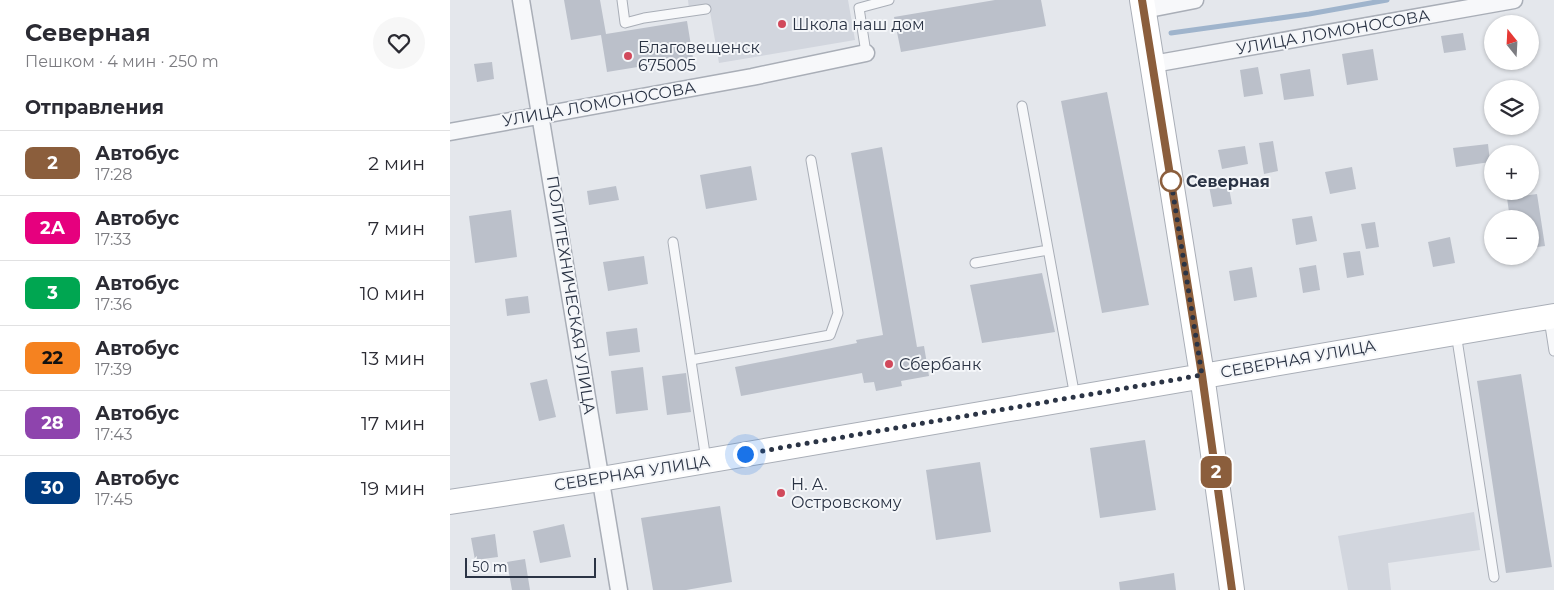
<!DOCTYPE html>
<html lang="ru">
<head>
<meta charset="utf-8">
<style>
	:root { --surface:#fff; --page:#f7f7f7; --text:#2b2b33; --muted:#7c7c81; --line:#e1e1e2 }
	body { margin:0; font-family:Montserrat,sans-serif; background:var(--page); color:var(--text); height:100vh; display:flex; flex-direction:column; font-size:19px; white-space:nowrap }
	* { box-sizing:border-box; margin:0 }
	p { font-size:16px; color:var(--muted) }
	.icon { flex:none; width:28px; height:28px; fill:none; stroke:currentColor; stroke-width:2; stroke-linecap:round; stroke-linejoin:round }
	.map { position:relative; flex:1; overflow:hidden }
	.panel { display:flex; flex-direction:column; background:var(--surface); width:450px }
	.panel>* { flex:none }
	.badge { padding:0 10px; border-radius:8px; font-size:18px; line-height:32px }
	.needle { width:32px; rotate:342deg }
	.fabs { position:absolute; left:1034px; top:15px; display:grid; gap:10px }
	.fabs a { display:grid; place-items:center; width:55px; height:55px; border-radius:50%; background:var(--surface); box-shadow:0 1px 4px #0004; font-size:25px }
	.scale { position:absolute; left:15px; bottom:12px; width:131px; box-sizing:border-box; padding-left:5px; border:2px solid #2b3445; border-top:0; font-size:14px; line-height:18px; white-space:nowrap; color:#2b3445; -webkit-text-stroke:4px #f4f6f9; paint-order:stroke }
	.you { position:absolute; width:25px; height:25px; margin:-12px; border:4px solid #fff; border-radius:50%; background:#1a73e8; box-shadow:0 0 0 8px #1a73e833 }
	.map>.badge { position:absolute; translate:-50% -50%; box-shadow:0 0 0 2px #fff }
	h2 { padding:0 25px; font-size:19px; line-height:45px }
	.round { display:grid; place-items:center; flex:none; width:52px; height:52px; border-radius:26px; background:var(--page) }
	.headline { display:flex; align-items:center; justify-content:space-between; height:85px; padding:0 25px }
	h1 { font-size:24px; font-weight:700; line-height:38px }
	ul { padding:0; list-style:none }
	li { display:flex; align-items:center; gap:15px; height:65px; padding:0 25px; border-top:1px solid var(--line) }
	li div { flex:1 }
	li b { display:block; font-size:19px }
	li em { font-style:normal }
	li .badge { min-width:55px; font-weight:700; text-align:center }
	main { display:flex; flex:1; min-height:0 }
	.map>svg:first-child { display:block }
</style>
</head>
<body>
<main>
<section class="panel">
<div class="headline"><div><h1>Северная</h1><p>Пешком · 4 мин · 250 m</p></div><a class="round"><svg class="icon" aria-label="heart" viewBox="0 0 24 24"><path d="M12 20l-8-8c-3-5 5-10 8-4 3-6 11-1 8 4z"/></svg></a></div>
<h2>Отправления</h2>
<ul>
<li><span class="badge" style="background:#8b5e3c;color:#fff">2</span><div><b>Автобус</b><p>17:28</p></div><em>2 мин</em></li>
<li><span class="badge" style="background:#e6007e;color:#fff">2А</span><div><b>Автобус</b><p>17:33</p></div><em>7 мин</em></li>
<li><span class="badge" style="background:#00a651;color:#fff">3</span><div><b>Автобус</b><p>17:36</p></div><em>10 мин</em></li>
<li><span class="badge" style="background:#f58220;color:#111">22</span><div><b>Автобус</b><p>17:39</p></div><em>13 мин</em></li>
<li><span class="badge" style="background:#8e44ad;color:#fff">28</span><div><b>Автобус</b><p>17:43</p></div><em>17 мин</em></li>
<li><span class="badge" style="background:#003b80;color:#fff">30</span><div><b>Автобус</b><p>17:45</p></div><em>19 мин</em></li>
</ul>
</section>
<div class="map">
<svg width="1104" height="590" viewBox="0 0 1104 590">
	<rect width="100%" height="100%" fill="#e4e7ec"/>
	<path fill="#d2d6de" d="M 238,0 L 398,0 L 405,40 L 269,63 L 259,6 L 239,9 Z
		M 1024,512 L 1030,550 L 938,563 L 941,590 L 898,590 L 888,536 Z"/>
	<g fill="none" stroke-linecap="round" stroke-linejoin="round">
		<path stroke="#9fb4cc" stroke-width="5" d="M 721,33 L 859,14 L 937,0"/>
	</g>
	<path fill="#bbc0ca" d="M 114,0 L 150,0 L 156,34 L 237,21 L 243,58 L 157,72 L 151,35 L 121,40 Z
		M 545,0 L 591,0 L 596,26 L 451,52 L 444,17 Z
		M 1013,33 L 1016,50 L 994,53 L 991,36 Z
		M 923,49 L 928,80 L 897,85 L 892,54 Z
		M 42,62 L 44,79 L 27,82 L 24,64 Z
		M 808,67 L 813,94 L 794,97 L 790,70 Z
		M 860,69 L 864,96 L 834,100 L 830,74 Z
		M 657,92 L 699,305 L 652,313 L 611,101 Z
		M 823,141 L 828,171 L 814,174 L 809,143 Z
		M 1038,144 L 1040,162 L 1006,167 L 1003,148 Z
		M 795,146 L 798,164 L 772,169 L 768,150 Z
		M 432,147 L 467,347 L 474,346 L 479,376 L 451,381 L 452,386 L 426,391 L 424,382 L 414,383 L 412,373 L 291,396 L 285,367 L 407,343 L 406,340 L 433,335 L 401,153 Z
		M 301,166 L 307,200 L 256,209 L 250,175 Z
		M 902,167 L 906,189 L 880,194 L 875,172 Z
		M 778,183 L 782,204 L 763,207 L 759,186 Z
		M 166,186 L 169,200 L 139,205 L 137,191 Z
		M 1087,194 L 1095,246 L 1080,248 L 1080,219 L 1060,219 L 1057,198 Z
		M 61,210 L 67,257 L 25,263 L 19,216 Z
		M 862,216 L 867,241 L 846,245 L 842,219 Z
		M 925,222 L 929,247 L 916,249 L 911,224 Z
		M 1000,237 L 1005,263 L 983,267 L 978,242 Z
		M 910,251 L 914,275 L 897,278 L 893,253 Z
		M 194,256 L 198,284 L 158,291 L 153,262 Z
		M 866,265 L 870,290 L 853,293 L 849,268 Z
		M 802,267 L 807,297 L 784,301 L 779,271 Z
		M 592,273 L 605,332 L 532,343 L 520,285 Z
		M 78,296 L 80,313 L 57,316 L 55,299 Z
		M 187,328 L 190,352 L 159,356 L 156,332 Z
		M 193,367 L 198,410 L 166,414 L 161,371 Z
		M 236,373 L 241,412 L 217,415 L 212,376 Z
		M 1071,374 L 1102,567 L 1056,573 L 1027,381 Z
		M 97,379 L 106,417 L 89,421 L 80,383 Z
		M 695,440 L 706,510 L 650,518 L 640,448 Z
		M 530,462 L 541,532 L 486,540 L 476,470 Z
		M 270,506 L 282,582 L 236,590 L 203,590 L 191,518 Z
		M 114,524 L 121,557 L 90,563 L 83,531 Z
		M 45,534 L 48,557 L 25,560 L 21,538 Z
		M 75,559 L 80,590 L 62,590 L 57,562 Z
		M 724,573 L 726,590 L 670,590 L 669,582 Z"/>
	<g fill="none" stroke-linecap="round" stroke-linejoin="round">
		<g stroke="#a9aeb7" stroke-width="11">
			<path id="service" d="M 172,0 L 175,23 L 194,18 L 256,9
				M 416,53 L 409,8 L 439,0
				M 572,106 L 625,397
				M 223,242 L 256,460
				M 525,263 L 598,250
				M 1099,319 L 1104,351
				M 1006,333 L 1044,577
				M 241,360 L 380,335 L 388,313 L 361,160"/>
		</g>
		<g stroke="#a9aeb7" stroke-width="19">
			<path id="minor" d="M 71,0 L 169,590
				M 694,10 L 745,0
				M 703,64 L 1064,0
				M 0,132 L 302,77 L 416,53"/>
		</g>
		<g stroke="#a9aeb7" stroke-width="26">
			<path id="secondary" d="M 692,0 L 752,375 L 782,590
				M 0,502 L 151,479 L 1104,316"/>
		</g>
		<use href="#service" stroke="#f7f8fa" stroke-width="9"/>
		<use href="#minor" stroke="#f7f8fa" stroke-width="16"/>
		<use href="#secondary" stroke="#fff" stroke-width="24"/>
	</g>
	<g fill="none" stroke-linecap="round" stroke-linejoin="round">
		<g stroke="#fff" stroke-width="11">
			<path id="line" d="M 692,0 L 752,375 L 782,590"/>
		</g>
		<use href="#line" stroke="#8b5e3c" stroke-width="8"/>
		<path stroke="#2b3445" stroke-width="5" stroke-dasharray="0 9" d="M 295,454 L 752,375 L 721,181"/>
	</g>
	<g fill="#d1495b" stroke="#f4f6f9" stroke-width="2">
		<circle cx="332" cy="24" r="5"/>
		<circle cx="178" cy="56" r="5"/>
		<circle cx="439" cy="364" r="5"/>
		<circle cx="331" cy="493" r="5"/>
	</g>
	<circle fill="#fff" stroke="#8b5e3c" stroke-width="2.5" cx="721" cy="181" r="10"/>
	<g text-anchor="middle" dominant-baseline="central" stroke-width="4" stroke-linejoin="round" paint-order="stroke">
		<g font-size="16" fill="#2b3445" stroke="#f4f6f9" text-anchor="start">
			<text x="342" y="24">Школа наш дом</text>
			<text x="188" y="47">Благовещенск<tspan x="188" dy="18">675005</tspan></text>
			<text x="449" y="364">Сбербанк</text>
			<text x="341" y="484">Н. А.<tspan x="341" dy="18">Островскому</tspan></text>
		</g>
		<g font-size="16" fill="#2b3445" stroke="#f4f6f9">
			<text transform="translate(883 32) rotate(-10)">УЛИЦА ЛОМОНОСОВА</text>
			<text transform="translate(149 104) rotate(-10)">УЛИЦА ЛОМОНОСОВА</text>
			<text transform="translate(121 295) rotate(81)">ПОЛИТЕХНИЧЕСКАЯ УЛИЦА</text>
			<text transform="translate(848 359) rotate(-10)">СЕВЕРНАЯ УЛИЦА</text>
			<text transform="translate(182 473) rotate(-9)">СЕВЕРНАЯ УЛИЦА</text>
		</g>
		<g font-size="16" font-weight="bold" fill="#2b3445" stroke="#f4f6f9" text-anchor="start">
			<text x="736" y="181">Северная</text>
		</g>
	</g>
</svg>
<div class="fabs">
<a><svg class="needle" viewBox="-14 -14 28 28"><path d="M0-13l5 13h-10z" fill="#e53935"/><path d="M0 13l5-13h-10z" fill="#7c7c81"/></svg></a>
<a><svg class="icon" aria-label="layers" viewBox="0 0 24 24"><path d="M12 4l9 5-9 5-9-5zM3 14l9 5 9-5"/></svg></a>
<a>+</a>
<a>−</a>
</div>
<div class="scale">50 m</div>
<div class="you" style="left:295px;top:454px"></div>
<b class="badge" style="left:766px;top:472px;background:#8b5e3c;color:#fff">2</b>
</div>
</main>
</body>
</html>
